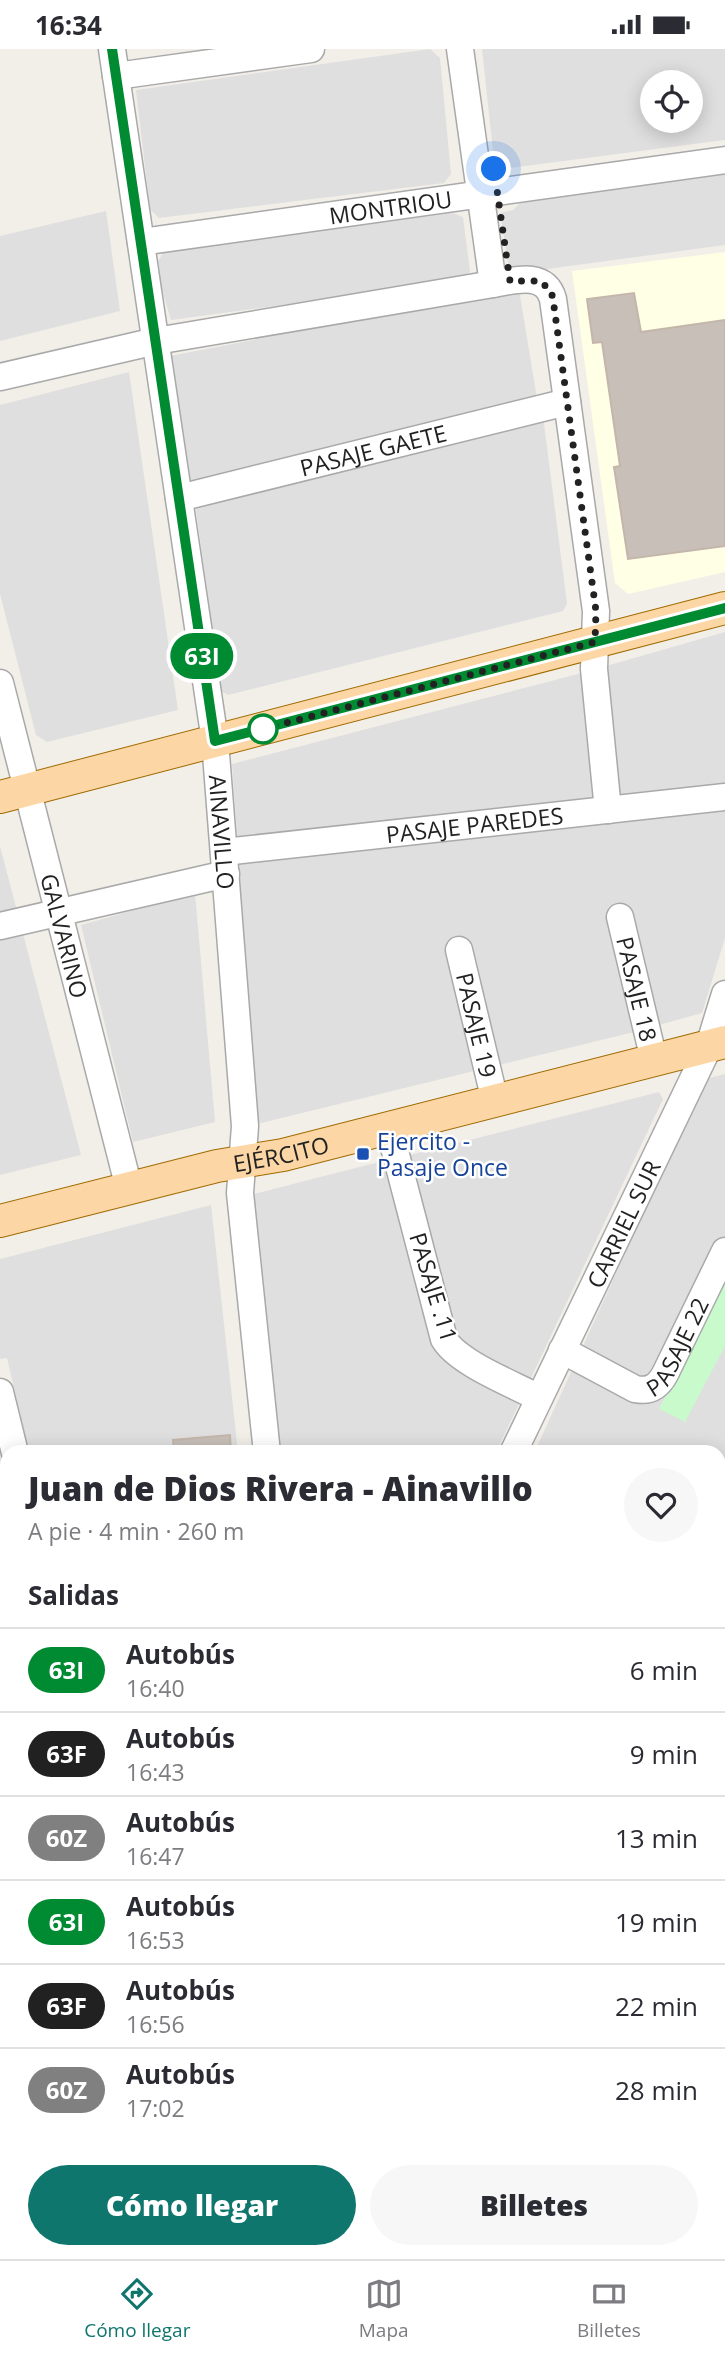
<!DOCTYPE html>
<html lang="es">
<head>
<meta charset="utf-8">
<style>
	:root { --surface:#fff; --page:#f7f7f7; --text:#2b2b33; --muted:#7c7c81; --line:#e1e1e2; --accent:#0f766e }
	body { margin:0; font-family:"Open Sans",sans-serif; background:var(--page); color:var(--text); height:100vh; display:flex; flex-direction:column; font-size:26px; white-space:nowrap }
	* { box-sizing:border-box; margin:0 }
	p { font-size:23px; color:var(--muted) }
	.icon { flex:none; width:38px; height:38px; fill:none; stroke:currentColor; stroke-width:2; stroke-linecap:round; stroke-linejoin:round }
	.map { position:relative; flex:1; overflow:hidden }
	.sheet { position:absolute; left:0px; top:1396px; width:726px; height:814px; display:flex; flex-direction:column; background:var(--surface); border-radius:21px 21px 0 0; box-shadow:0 4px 18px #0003 }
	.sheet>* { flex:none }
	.badge { padding:0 14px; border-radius:23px; font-size:24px; line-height:46px }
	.tools { position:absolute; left:640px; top:21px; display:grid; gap:14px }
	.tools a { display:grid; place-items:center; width:63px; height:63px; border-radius:50%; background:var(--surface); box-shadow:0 4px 18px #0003; font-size:35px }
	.you { position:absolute; width:35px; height:35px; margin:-18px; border:5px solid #fff; border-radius:50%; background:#1a73e8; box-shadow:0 0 0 10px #1a73e833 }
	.map>.badge { position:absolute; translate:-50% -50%; box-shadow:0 0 0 4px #fff }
	h2 { padding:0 28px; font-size:26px; line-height:63px }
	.round { display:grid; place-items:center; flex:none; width:74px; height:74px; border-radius:37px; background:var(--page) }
	.head { display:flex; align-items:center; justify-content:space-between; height:119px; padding:0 28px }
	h1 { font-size:33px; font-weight:800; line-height:52px }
	.button { display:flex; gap:14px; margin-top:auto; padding:14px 28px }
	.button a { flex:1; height:80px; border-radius:42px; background:var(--accent); color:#fff; font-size:28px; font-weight:800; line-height:80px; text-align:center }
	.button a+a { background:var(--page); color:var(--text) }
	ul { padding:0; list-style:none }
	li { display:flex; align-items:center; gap:21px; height:84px; padding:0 28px; border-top:2px solid var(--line) }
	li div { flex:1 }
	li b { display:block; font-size:26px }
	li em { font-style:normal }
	li .badge { min-width:77px; font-weight:700; text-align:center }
	.status { display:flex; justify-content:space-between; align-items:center; height:49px; padding:0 35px; background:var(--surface); direction:ltr }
	.status svg { height:19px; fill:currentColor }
	.menu { display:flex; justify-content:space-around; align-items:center; height:98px; border-top:2px solid var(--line); background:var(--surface); font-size:19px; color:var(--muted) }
	.menu a { display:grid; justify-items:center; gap:4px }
	.menu .selected { color:var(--accent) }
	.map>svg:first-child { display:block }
</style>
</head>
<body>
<div class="status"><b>16:34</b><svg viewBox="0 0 49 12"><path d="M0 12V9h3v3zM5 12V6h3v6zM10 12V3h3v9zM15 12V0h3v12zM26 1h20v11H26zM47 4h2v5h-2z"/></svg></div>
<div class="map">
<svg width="725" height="2210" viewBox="0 0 725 2210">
	<rect width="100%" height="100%" fill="#f2efe9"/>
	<path fill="#e0dfdf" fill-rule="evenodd" d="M 430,0 L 440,9 L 451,125 L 444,134 L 159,169 L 150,160 L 136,41 Z
		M 482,0 L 725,0 L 725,91 L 495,121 ZM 653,33 L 691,33 L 691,72 L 653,72 Z
		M 725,125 L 725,196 L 510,225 L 500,164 L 513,161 L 521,153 Z
		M 106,162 L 120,262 L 0,292 L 0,187 Z
		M 453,164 L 463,168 L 470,222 L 464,231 L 171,271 L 155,217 L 165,201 Z
		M 512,241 L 520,246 L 537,350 L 189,436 L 170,307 Z
		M 129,323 L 178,661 L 47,693 L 36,686 L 0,545 L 0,356 Z
		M 543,367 L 567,555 L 563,562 L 228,646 L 221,642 L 195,454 Z
		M 725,583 L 725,889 L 702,964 L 634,983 L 257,1075 L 232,715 L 578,625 Z
		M 0,797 L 81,1106 L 0,1126 Z
		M 195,844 L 215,1073 L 133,1093 L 81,876 Z
		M 725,1025 L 725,1699 L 719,1704 L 719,1404 L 534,1404 L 705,1030 Z
		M 659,1043 L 663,1050 L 530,1331 L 457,1292 L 398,1109 Z
		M 383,1112 L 436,1301 L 451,1316 L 521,1351 L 496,1403 L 281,1403 L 250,1146 Z
		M 211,1156 L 238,1403 L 29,1403 L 7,1309 L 0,1310 L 0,1210 Z
		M 0,1449 L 7,1478 L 7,1675 L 0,1677 Z
		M 7,1740 L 7,2128 L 0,2130 L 0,1741 Z
		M 719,1748 L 725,1750 L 725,2002 L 719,2003 Z
		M 725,2030 L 725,2128 L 719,2129 L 719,2031 Z"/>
	<path fill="#ebdbe8" d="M 71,2203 L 242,2203 L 176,2210 L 38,2210 Z"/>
	<path fill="#ffffe5" d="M 725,203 L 725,523 L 628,545 L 615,534 L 572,222 Z"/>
	<path fill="#c8facc" d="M 725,1229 L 725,1297 L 685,1373 L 659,1360 Z"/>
	<path fill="#c7bfb8" stroke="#c4b6ab" stroke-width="2" d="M 634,244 L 641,283 L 725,271 L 725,497 L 628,510 L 614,418 L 620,417 L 602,293 L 593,294 L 587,250 Z
		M 230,1386 L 231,1404 L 174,1404 L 173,1391 Z"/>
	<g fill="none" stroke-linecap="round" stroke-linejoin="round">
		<g stroke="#a9a9a9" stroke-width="29">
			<g id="minor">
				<path id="s1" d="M 112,0 L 215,692 L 245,1077 L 240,1144 L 267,1404"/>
				<path d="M 460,0 L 493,235"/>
				<path d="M 116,27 L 311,0"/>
				<path id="s2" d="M 141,193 L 725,111"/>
				<path d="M 0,328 L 156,292 L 493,235 C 515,231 545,222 553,250 L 596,562 L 594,620 L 608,761"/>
				<path id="s3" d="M 179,449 L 567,353"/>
				<path id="s4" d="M 0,634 L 129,1139"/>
				<path id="s5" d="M 224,803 L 725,748"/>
				<path id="s6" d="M 620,868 L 654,1011"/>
				<path d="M 0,877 L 226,825"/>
				<path id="s7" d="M 459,901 L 495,1052"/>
				<path d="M 389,1079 L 444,1290 C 458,1314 513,1335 539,1349"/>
				<path id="s8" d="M 562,1301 L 635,1340 C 649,1343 658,1338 665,1325 L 725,1202"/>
				<path d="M 0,1343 L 15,1404"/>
				<path id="s9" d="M 513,1404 L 709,997 L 725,945"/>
				<path d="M 719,1488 L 725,1477"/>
				<path d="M 719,1618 L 725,1615"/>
				<path d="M 719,1688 L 725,1697"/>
				<path d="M 0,1714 L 7,1712"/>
				<path d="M 719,1735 L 725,1732"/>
				<path d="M 719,1934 L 725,1933"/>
				<path d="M 719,2022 L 725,2021"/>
				<path d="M 0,2155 L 7,2153"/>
				<path d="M 719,2189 L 725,2189"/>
				<path d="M 499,2210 L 563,2203"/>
			</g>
		</g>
		<g stroke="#a06b00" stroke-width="34">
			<g id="major">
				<path d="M 0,748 L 725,559"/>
				<path id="s10" d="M 0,1172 L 217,1117 L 283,1106 L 725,993"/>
			</g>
		</g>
		<use href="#minor" stroke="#fff" stroke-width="26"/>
		<use href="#major" stroke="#fcd6a4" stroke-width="32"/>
		<path stroke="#707070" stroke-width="5" stroke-dasharray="14 14" stroke-linecap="butt" d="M 719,2152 L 725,2151
			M 150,2210 L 216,2203"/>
	</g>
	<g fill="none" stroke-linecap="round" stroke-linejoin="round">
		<g stroke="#fff" stroke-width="16">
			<path id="line" d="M 112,0 L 215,692 L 725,559"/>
		</g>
		<use href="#line" stroke="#008a32" stroke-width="10"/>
		<path stroke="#222" stroke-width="7" stroke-dasharray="0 12.6" d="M 263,680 L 595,593 L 596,562 L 553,250 L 551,242 L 540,232 L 510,232 L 494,120"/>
	</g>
	<circle fill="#fff" stroke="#008a32" stroke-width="3.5" cx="263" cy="680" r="14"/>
	<rect fill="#1a4fb4" stroke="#fff" stroke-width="2.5" x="356" y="1098" width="14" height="14" rx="3.5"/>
	<g text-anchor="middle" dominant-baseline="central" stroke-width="5" stroke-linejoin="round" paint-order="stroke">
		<g font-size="23" fill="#222" stroke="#fff">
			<text stroke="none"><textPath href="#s2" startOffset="252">MONTRIOU</textPath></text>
			<text stroke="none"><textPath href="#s3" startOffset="200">PASAJE GAETE</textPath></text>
			<text stroke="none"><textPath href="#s5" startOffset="252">PASAJE PAREDES</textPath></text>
			<text stroke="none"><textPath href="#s1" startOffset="791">AINAVILLO</textPath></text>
			<text stroke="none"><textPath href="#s4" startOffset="261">GALVARINO</textPath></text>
			<text stroke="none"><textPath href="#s6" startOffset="74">PASAJE 18</textPath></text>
			<text stroke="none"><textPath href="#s7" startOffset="77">PASAJE 19</textPath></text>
			<text stroke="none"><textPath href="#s10" startOffset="289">EJÉRCITO</textPath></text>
			<text stroke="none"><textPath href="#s9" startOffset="254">CARRIEL SUR</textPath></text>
			<text transform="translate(434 1238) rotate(73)">PASAJE .11</text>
			<text stroke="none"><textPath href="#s8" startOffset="149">PASAJE 22</textPath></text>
		</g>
		<g font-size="23" fill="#164399" stroke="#fff" text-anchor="start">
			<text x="377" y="1092">Ejercito -<tspan x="377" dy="26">Pasaje Once</tspan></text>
		</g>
	</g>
</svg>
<div class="tools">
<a><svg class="icon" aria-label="locate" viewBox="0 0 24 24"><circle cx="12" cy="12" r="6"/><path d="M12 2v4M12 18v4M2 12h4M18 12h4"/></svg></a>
</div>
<div class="you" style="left:494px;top:120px"></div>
<b class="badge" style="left:202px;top:607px;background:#008a32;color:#fff">63I</b>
<section class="sheet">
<div class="head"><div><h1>Juan de Dios Rivera - Ainavillo</h1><p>A pie · 4 min · 260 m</p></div><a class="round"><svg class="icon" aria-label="heart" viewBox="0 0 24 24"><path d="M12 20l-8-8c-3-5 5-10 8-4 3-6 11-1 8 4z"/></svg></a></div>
<h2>Salidas</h2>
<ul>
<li><span class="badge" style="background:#008a32;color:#fff">63I</span><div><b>Autobús</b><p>16:40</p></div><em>6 min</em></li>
<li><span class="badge" style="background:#212121;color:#fff">63F</span><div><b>Autobús</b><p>16:43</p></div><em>9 min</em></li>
<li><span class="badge" style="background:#808080;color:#fff">60Z</span><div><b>Autobús</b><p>16:47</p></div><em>13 min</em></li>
<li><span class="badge" style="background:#008a32;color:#fff">63I</span><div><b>Autobús</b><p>16:53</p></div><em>19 min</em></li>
<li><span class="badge" style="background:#212121;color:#fff">63F</span><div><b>Autobús</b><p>16:56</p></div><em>22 min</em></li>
<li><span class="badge" style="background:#808080;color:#fff">60Z</span><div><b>Autobús</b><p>17:02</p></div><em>28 min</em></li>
</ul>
<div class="button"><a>Cómo llegar</a><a>Billetes</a></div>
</section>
</div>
<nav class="menu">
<a class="selected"><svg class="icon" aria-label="directions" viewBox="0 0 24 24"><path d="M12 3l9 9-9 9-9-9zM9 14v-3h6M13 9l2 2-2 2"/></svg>Cómo llegar</a>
<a><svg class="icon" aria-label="map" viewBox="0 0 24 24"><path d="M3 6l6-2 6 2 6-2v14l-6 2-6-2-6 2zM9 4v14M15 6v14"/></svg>Mapa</a>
<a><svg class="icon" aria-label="tickets" viewBox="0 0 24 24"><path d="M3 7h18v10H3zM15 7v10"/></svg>Billetes</a>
</nav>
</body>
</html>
